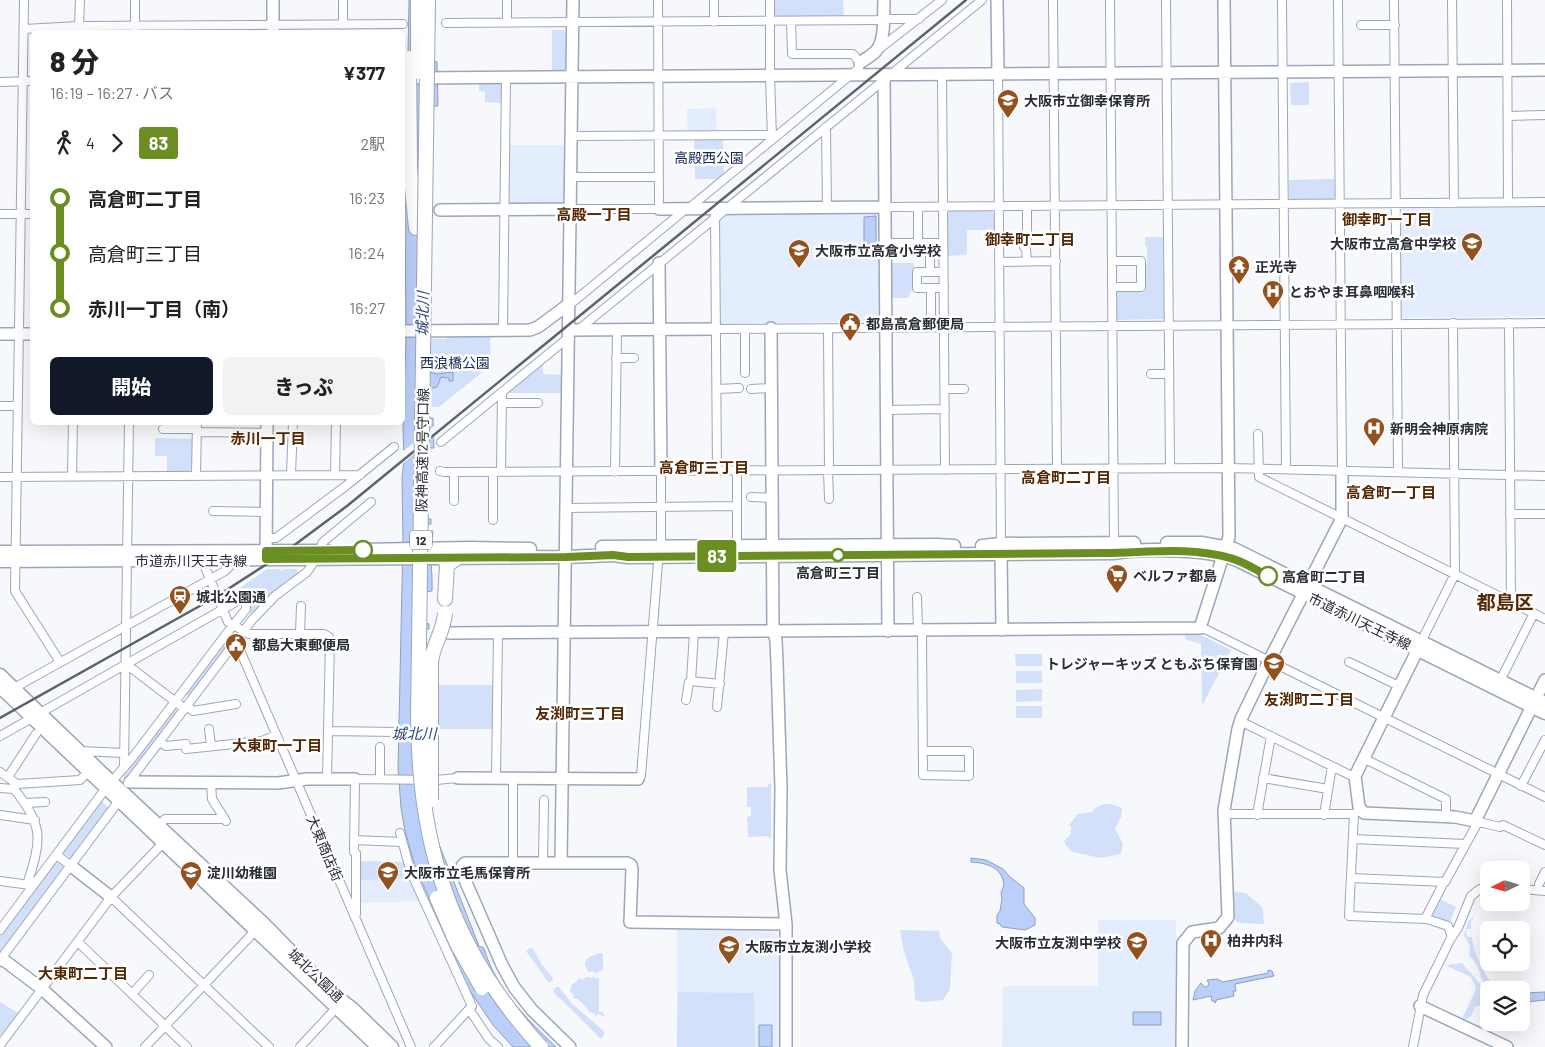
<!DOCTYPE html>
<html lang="ja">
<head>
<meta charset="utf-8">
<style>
	:root { --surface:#fff; --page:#f2f2f2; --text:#222; --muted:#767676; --accent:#111827 }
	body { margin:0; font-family:Barlow,"Noto Sans JP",sans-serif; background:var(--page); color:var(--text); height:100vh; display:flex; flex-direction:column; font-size:19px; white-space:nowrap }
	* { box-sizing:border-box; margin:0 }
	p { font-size:16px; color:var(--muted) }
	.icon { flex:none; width:28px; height:28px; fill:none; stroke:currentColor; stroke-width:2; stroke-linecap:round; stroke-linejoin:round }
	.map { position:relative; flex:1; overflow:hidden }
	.panel { position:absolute; left:30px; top:30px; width:375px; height:395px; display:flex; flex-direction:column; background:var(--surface); border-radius:8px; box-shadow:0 5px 20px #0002 }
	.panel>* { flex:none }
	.badge { padding:0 10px; border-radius:4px; font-size:18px; line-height:32px }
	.needle { width:32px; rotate:265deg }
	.controls { position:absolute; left:1480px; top:861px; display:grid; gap:10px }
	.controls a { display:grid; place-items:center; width:50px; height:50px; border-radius:8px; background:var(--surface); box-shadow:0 5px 20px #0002; font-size:25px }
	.map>.badge { position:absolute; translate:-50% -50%; box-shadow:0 0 0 2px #fff }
	.legs { display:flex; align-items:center; gap:8px; height:55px; padding:0 20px; font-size:16px }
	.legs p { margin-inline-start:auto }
	.summary { display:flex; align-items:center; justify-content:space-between; height:85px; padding:0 20px }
	h1 { font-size:28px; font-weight:800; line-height:38px }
	.cta { display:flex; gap:10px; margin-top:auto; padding:10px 20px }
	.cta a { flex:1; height:58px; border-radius:8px; background:var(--accent); color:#fff; font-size:20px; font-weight:800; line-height:58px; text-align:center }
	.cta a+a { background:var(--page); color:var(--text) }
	ul { padding:0 20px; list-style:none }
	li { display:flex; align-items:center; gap:18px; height:55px; font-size:19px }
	li i { display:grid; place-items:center; width:8px; height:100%; margin:0 6px; background:currentColor }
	li i::after { content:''; width:12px; height:12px; margin:-6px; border:4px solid; border-radius:50%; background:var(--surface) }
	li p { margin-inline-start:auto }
	li:first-child i { background:linear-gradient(#0000 50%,currentColor 0) }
	li:last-child i { background:linear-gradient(currentColor 50%,#0000 0) }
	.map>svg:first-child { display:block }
</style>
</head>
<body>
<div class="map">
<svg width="1545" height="1047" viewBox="0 0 1545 1047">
	<rect width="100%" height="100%" fill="#f6f8fc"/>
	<path fill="#e4edfe" d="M 716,108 L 717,132 L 688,133 L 687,109 Z
		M 507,145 L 565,145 L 565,205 L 509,205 L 506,202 Z
		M 1545,206 L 1545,316 L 1403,318 L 1400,314 L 1399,211 L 1403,207 Z
		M 876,212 L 878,214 L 880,316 L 875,321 L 720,324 L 718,223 L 721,217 L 726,214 Z
		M 413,879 L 422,901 L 358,903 L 358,880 Z
		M 1098,920 L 1176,920 L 1175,1047 L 1002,1047 L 1003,986 L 1098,986 Z
		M 677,929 L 773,932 L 780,938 L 780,1047 L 677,1047 Z"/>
	<path fill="#d3e0f9" d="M 774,0 L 843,0 L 844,17 L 778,19 L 774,15 Z
		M 552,30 L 563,30 L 566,33 L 566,67 L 564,73 L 552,73 Z
		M 1309,82 L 1309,105 L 1291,105 L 1290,83 Z
		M 479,84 L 503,84 L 502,103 L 485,102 L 485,92 L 479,91 Z
		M 694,139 L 723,139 L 724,174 L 718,179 L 695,179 Z
		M 1334,179 L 1335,196 L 1333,199 L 1290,199 L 1289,198 L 1289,180 Z
		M 949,211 L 991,211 L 995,213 L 995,230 L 967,230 L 967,253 L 965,255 L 947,256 L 946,214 Z
		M 1145,237 L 1163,237 L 1164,319 L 1116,320 L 1116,290 L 1143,289 L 1143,265 L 1147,264 L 1147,247 L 1145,246 Z
		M 892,263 L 914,263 L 914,291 L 911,291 L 908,298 L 892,298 Z
		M 448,337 L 490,337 L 491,365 L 439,407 L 428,407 L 430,339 L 446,339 Z
		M 543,364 L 543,374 L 563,375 L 562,393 L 506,393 Z
		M 155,438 L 193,439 L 192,468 L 189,471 L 167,471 L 167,456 L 155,456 Z
		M 267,569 L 279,569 L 280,571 L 285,569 L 296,569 L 299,574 L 270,595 L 251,616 L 248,600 L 240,588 Z
		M 1196,634 L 1203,636 L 1231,650 L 1202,706 L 1201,644 L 1185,639 L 1185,635 Z
		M 228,636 L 232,639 L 189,696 L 185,693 Z
		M 1015,654 L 1042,654 L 1042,666 L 1016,666 Z
		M 1016,671 L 1042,671 L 1042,683 L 1016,683 Z
		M 437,685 L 494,685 L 493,729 L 437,729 Z
		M 1042,689 L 1042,701 L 1016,702 L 1016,690 Z
		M 1016,706 L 1042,706 L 1042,718 L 1016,718 Z
		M 173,709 L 176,709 L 177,712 L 127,779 L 123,775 Z
		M 769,784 L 771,784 L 771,839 L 767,836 L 748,837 L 747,817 L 751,816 L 751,807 L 747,807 L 747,787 L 767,787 Z
		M 100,800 L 110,809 L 73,860 L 61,851 Z
		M 1104,804 L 1111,804 L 1122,808 L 1121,817 L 1115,829 L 1123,844 L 1121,854 L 1101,858 L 1073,852 L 1066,846 L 1064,841 L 1071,834 L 1071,827 L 1069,825 L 1078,814 L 1092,812 L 1095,808 Z
		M 55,860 L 66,869 L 2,954 L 0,954 L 0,933 Z
		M 358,861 L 406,862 L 413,879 L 358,880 Z
		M 1234,892 L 1246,893 L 1262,907 L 1263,910 L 1264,924 L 1239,923 L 1235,920 Z
		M 1438,898 L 1456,907 L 1449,924 L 1431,918 L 1430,916 Z
		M 1473,917 L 1473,920 L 1471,920 L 1471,929 L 1466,929 L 1467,937 L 1472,937 C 1473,953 1486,977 1496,990 L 1491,990 L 1482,980 L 1477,965 L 1469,955 L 1470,946 L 1464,935 L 1468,922 Z
		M 900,930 L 939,931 L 940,938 L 952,953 L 950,989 L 943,1000 L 924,1002 L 915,1000 L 914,981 L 903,948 Z
		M 530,948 L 533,949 L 542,965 L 553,978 L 553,980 L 549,983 L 526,951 Z
		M 600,953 L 603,954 L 603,970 L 598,972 L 597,974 L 593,971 L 589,972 C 579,959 589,957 600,953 Z
		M 1462,963 C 1470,974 1492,990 1483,1004 L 1475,1007 L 1471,1016 L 1467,1019 L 1462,1019 L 1476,989 L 1471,977 L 1445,965 Z
		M 586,977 L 599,978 L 599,1012 L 603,1012 L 604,1017 L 599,1014 L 596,1016 L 590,1011 L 589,1012 L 588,1009 L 577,998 L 575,999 L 573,998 L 574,996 L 570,991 L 572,984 L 576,982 L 579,978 L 583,980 Z
		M 556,987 L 559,987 L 571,1003 L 604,1031 L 604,1035 L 601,1039 L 561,999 L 557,997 L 553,991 Z
		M 678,992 L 754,993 L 755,1047 L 677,1047 Z
		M 0,1002 L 18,1013 L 0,1037 Z"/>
	<path fill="#bacff9" stroke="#8e9ebe" d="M 409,0 L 435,0 L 434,61 L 437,62 L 438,106 L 433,106 L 429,372 L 437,374 L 453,372 L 453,381 L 449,381 L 449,378 L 441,377 L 437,387 L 429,389 L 429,418 L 433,418 L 434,448 L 429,448 L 427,519 L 431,519 L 431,524 L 427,524 L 427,531 L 433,531 C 428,551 433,571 432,591 L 426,592 L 426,623 L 429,624 L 429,629 L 426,629 L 426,653 L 431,653 L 429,784 L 433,829 L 479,946 L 484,948 C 495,988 527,1019 556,1047 L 513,1047 L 493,1025 L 470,991 L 463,977 L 415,866 L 405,831 L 401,808 L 398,768 L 403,540 L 402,477 L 404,461 L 403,425 L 406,340 L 405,207 Z
		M 876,216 L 876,244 L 864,244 L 864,217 Z
		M 971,858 L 986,860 L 1003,869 L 1010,877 L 1024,888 L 1024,904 L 1035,918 L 1035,925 L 1025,930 L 1002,927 L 1000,924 L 997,923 L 997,915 L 1000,911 L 1002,899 L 1001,893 L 1004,885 C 1002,867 987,863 971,862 Z
		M 1268,970 L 1272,971 L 1274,976 L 1235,984 L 1236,991 L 1233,991 L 1234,996 L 1216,1000 L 1216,1002 L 1215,1003 L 1214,1001 L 1212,1001 L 1211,996 L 1193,1000 L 1195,991 L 1201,983 L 1204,987 L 1207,987 L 1209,984 L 1207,980 L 1208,980 L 1217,979 L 1223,982 L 1268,973 Z
		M 1545,992 L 1545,1000 L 1526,1002 L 1525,993 Z
		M 1133,1012 L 1161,1012 L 1161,1025 L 1133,1025 Z
		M 759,1025 L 772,1025 L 772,1047 L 759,1047 Z"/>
	<path fill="#f6f8fc" d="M 435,425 L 435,436 L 401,465 L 402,452 Z"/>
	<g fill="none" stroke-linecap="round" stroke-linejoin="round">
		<g stroke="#9ca6ba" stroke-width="10">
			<path id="street" d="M 24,0 L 15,591 L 60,662
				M 343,0 L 343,25
				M 770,0 L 770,75 L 772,138
				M 1053,0 L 1057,469
				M 1110,0 L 1114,546
				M 1166,0 L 1170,468
				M 1282,0 L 1286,469
				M 1338,0 L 1342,471
				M 1394,0 L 1398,472
				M 1452,0 L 1454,203
				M 1507,0 L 1508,202
				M 883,19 L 919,19
				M 714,22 L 714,0
				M 446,23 L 883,20
				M 507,23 L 507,0
				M 1361,25 L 1395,25
				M 79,26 L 80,0
				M 24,29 L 79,26 L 403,24
				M 135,32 L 135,0
				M 879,49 L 942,0
				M 942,74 L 945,470
				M 998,74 L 1001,547
				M 0,82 L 32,81
				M 1508,116 L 1545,115
				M 826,127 L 827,208
				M 572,136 L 771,135
				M 571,177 L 659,177
				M 885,207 L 1545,202
				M 918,207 L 918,243
				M 571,209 L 659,209 L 658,0
				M 688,209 L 859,68 L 860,63 L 853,54 L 792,54 L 791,21
				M 0,214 L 32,214
				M 715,216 L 717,471
				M 999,238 L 1015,238 L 1015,240 L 1027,240 L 1027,206
				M 1024,240 L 1024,247 L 1026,249 L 1027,261
				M 885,243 L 943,243
				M 930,243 L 930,272
				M 1112,261 L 1141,261 L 1141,287 L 1112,287
				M 999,262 L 1056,261
				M 943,272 L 917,272 L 917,288 L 944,288
				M 931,288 L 931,327
				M 569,304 L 573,302 L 686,209
				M 1509,323 L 1511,602
				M 828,328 L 829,471
				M 716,329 L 1545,323
				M 745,329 L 745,373
				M 503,330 L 506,78
				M 578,330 L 982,0
				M 616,358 L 634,358
				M 1151,374 L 1169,374
				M 717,389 L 739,388
				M 751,389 L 771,388
				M 945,389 L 964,389
				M 502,403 L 538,403
				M 0,406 L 17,406
				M 886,410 L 945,409
				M 163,429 L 197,429
				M 197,432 L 267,433
				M 1258,434 L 1259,477 L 1545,619
				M 441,442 L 569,337
				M 440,471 L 444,472 L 1228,468 L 1545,476
				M 737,471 L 737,547
				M 828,471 L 829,499
				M 493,472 L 493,520
				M 501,472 L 502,392
				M 615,472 L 617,330
				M 196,475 L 197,422
				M 291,475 L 293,422
				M 335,475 L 336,422
				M 72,476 L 73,422
				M 0,477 L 360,475
				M 751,497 L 772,498
				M 454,501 L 454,473
				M 566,508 L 737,506
				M 213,511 L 266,512
				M 1510,514 L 1545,514
				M 266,538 L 276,538 L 347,485 L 394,447
				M 205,567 L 228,622 L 249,634 L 324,634 L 329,637 L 330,641 L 327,779
				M 917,597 L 918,631
				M 1200,628 L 1207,630 L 1545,797
				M 922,631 L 923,775 L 969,776 L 969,751 L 923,751
				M 300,634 L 301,606
				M 236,641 L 411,1047
				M 1421,642 L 1455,574 L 1453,323
				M 1349,662 L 1399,686
				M 126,664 L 185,709
				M 691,681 L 720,684
				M 1500,681 L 1534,613
				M 14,688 L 225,571 L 237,559
				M 686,700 L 689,682 L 691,681 L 694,632
				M 187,706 L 193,711 L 236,704
				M 717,707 L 724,632
				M 1240,721 L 1354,777
				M 209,729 L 211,746
				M 328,731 L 397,732
				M 0,736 L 32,718
				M 160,742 L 166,746 L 186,744 L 186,749 L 262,741 L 276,735
				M 80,751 L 124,753
				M 1363,758 L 1446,799 L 1446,816
				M 124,768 L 129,422
				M 0,772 L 17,784 L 80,780 L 88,772
				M 8,777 L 36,734
				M 380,778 L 380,747
				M 496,778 L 498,633
				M 1263,778 L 1328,789
				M 638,779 L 641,776 L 658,563 L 661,547 L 661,472
				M 128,783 L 252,620 L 275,596 L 307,572 L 316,559 L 323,542 L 371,502
				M 211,783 L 212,799 L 226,821
				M 1521,786 L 1545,740
				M 0,788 L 14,789 C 45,828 41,840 27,885
				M 25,803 L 45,802
				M 1224,814 L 1354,814 L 1357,812
				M 1354,814 L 1349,916 L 1427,919 L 1448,926 L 1452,937
				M 0,815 L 35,820
				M 1257,815 L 1271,736
				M 1324,815 L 1332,766
				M 1475,821 L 1500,827 L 1503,825 L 1545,845
				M 159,825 L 165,819 L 224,819
				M 400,833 L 408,862 L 414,879 L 472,1006 L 434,1047
				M 1353,839 L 1465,844
				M 354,840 L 402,842
				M 57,855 L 71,866
				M 513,862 L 513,778
				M 543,862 L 544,800
				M 1351,878 L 1445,882 L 1478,822
				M 0,881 L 30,885
				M 1539,884 L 1545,872
				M 1521,889 L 1545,891
				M 111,897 L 269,1047
				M 356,914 L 356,853 L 354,852 L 355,779 L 436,780 L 458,778
				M 1425,919 L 1444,882
				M 0,930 L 106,788 L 133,757 L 227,633 L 246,609 L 246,601 L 241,599 L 40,713
				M 78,942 L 187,1047
				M 0,960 L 121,798
				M 132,994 L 149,975
				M 469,1009 L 489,1039 L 498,1047
				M 0,1045 L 111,897 L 165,841
				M 145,1047 L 257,929
				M 300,1047 L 338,1006
				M 1413,1047 L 1423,995 L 1451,938 L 1458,928 L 1471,896 L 1480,889 L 1489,887"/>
		</g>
		<g stroke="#9ca6ba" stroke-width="14">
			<path id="secondary" d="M 997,0 L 998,74
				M 273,32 L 273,0
				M 860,63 C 865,59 871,56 876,51 C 886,39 883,15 884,0
				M 884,75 L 888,631
				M 419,78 L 1545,70
				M 659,209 L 885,207
				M 440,210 L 571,209
				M 659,263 L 661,472
				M 771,328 L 773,630 L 776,640 L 777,663 L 781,788 L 780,870 L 786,924 L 786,1047
				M 569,330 L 716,329
				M 402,331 L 530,330 L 538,327 L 569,304
				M 0,334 L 32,334
				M 1001,554 L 1002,630
				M 266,558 L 267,422
				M 449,633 L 1200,628 L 1229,537 L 1224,0
				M 1421,643 L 1355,776 L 1359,807 L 1364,813 L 1455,817 L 1475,821 L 1545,680
				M 458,778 L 638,779
				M 130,782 L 278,783 L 307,779 L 355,779
				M 561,862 L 573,0
				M 71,866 L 111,897
				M 0,960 L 5,961 L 42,989 L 106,1047
				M 1420,1006 L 1507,1047
				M 570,1047 L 532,1010 L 514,987 L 502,965 L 461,871 L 462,866 L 465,863 L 627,863 L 631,865 L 632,869 L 630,922 L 786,924
				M 1182,1047 L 1183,943 L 1192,932 L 1219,928 L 1228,917 L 1224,810 L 1238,729 L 1241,719 L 1269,661 L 1342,518 L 1342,471"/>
		</g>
		<g stroke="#9ca6ba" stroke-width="15">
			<path id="primary" d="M 1167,543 L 1201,543 L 1234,549 L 1545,703
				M 982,546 L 1001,544 L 1134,543
				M 602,547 L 936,545 L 954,546
				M 360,550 L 470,548 L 530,549
				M 0,552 L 327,551
				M 0,561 L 566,557 L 613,555 L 628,557 L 1114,553 C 1143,548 1213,549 1239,561 L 1545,713
				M 0,675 L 101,772 L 263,923 L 332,993 L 353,1009 L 392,1047
				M 0,687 L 378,1047"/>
		</g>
		<g stroke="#9ca6ba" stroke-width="16">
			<path id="highway" d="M 410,167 L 416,228
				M 439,550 L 442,552 L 447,565
				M 445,599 L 447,565 L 457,558"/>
		</g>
		<use href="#street" stroke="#fff" stroke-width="8"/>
		<use href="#secondary" stroke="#fff" stroke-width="11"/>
		<use href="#primary" stroke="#fff" stroke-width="12"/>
		<use href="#highway" stroke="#fff" stroke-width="14"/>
		<path stroke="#5e6168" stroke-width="2.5" d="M 0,718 L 214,598 L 281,555 L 347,506 L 966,0"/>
		<g stroke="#9ca6ba" stroke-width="16" stroke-linecap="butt">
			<path id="highway-bridge" d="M 418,0 L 418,72
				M 428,0 L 418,714 C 418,846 451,949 541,1047
				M 409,58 L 410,167
				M 431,800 L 431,662 C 433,644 444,631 445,613
				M 437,898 L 457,944 L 482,988"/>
		</g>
		<use href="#highway-bridge" stroke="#fff" stroke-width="14"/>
	</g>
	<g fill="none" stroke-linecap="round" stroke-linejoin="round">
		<g stroke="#fff" stroke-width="11">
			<path id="line-1" d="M 363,550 L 266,551 L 266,559 L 566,557 L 613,555 L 628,557 L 1104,553 C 1145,553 1189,546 1230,558 C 1243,561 1256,570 1268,576"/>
		</g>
		<use href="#line-1" stroke="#6b8e23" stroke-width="8"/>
	</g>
	<defs>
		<g id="school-pin" transform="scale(1.125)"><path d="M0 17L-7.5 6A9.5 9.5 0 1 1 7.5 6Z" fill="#93511e" stroke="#fff"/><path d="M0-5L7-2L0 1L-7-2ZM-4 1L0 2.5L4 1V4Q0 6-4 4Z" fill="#fff"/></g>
		<g id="temple-pin" transform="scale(1.125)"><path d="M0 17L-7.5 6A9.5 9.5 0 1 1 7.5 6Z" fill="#93511e" stroke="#fff"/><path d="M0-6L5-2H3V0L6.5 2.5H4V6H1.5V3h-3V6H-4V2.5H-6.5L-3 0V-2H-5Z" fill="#fff"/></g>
		<g id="hospital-pin" transform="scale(1.125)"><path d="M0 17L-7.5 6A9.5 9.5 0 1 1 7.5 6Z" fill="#93511e" stroke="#fff"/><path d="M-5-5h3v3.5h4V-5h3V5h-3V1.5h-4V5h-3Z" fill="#fff"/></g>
		<g id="civic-pin" transform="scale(1.125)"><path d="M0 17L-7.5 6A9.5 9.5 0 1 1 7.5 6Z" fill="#93511e" stroke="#fff"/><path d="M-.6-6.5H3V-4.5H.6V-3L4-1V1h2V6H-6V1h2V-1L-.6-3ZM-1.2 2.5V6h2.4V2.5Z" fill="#fff"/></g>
		<g id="supermarket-pin" transform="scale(1.125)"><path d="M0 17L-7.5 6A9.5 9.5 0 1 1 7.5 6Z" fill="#93511e" stroke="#fff"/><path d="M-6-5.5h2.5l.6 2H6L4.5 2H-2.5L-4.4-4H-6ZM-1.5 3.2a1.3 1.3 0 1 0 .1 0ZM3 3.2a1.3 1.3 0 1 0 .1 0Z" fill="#fff"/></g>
		<g id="station-pin" transform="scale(1.125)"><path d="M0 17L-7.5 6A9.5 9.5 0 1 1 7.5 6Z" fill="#93511e" stroke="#fff"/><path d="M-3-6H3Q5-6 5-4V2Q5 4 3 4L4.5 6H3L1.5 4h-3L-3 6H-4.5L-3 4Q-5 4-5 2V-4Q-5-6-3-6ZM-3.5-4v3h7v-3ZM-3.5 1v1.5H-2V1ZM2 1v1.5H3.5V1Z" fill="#fff"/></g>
	</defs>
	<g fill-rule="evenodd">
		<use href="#school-pin" x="1008" y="100"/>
		<use href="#school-pin" x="1472" y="243"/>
		<use href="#school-pin" x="799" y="250"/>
		<use href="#temple-pin" x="1239" y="266"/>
		<use href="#hospital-pin" x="1273" y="291"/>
		<use href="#civic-pin" x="850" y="323"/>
		<use href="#hospital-pin" x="1374" y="428"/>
		<use href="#supermarket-pin" x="1117" y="575"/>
		<use href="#station-pin" x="180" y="596"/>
		<use href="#civic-pin" x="236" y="644"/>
		<use href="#school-pin" x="1274" y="663"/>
		<use href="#school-pin" x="191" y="872"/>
		<use href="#school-pin" x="388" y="872"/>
		<use href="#hospital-pin" x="1211" y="940"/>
		<use href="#school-pin" x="1137" y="942"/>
		<use href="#school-pin" x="729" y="946"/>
	</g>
	<g fill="#fff" stroke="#6b8e23" stroke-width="2.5">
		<circle cx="363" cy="550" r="9"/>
		<circle cx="838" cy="555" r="6"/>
		<circle cx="1268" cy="576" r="9"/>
	</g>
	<g text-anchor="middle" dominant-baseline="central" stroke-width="5" stroke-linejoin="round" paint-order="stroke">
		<rect fill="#fff" stroke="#696c72" stroke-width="1" x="410" y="530.5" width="22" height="19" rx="4"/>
		<g font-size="12" font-weight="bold" fill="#292d35">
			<text x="421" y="540">12</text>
		</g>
		<g font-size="14" font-weight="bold" fill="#292d35" stroke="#fff" text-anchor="start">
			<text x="1024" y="100">大阪市立御幸保育所</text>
			<text x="1456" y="243" text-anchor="end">大阪市立高倉中学校</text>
			<text x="815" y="250">大阪市立高倉小学校</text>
			<text x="1255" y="266">正光寺</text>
			<text x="1289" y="291">とおやま耳鼻咽喉科</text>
			<text x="866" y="323">都島高倉郵便局</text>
			<text x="1390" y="428">新明会神原病院</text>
			<text x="1133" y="575">ベルファ都島</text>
			<text x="196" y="596">城北公園通</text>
			<text x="252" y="644">都島大東郵便局</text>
			<text x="1258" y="663" text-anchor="end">トレジャーキッズ ともぶち保育園</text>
			<text x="207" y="872">淀川幼稚園</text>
			<text x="404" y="872">大阪市立毛馬保育所</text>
			<text x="1227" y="940">柏井内科</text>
			<text x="1121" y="942" text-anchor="end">大阪市立友渕中学校</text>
			<text x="745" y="946">大阪市立友渕小学校</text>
		</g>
		<g font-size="14" fill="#132758" stroke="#fff">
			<text x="709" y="157">高殿西公園</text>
			<text x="455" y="362">西浪橋公園</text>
		</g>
		<g font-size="14" fill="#292d35" stroke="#fff">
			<text transform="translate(422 450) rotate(-89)">阪神高速12号守口線</text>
			<text x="191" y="560">市道赤川天王寺線</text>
			<text transform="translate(1360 621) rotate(26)">市道赤川天王寺線</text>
			<text transform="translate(325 848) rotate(67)">大東商店街</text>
			<text transform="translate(316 975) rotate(44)">城北公園通</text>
		</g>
		<g font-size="14" font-weight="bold" fill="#292d35" stroke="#fff">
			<text x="838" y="572">高倉町三丁目</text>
			<text x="1282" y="576" text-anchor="start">高倉町二丁目</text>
		</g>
		<g font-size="15" font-weight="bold" fill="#552803" stroke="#fff">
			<text x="594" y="214">高殿一丁目</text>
			<text x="1387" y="219">御幸町一丁目</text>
			<text x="1030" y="239">御幸町二丁目</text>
			<text x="268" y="438">赤川一丁目</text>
			<text x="704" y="467">高倉町三丁目</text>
			<text x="1066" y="477">高倉町二丁目</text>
			<text x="1391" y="492">高倉町一丁目</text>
			<text x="1309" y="699">友渕町二丁目</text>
			<text x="580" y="713">友渕町三丁目</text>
			<text x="277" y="745">大東町一丁目</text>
			<text x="83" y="973">大東町二丁目</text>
		</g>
		<g font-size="15" font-style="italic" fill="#2c4478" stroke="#fff">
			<text transform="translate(422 314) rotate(-89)">城北川</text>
			<text x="414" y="733">城北川</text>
		</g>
		<g font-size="19" font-weight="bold" fill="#552803" stroke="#fff">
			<text x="1505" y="601">都島区</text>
		</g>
	</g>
</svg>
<div class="controls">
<a><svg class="needle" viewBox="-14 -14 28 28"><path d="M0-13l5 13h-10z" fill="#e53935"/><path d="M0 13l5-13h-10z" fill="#767676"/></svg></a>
<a><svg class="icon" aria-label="locate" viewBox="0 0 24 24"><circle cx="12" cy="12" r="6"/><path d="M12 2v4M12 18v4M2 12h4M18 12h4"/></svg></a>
<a><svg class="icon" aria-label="layers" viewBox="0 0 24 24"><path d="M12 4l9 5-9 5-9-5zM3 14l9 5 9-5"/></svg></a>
</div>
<b class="badge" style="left:717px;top:556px;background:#6b8e23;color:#fff">83</b>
<section class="panel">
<div class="summary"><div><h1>8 分</h1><p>16:19 – 16:27 · バス</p></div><b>¥377</b></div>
<div class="legs"><svg class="icon" aria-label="walk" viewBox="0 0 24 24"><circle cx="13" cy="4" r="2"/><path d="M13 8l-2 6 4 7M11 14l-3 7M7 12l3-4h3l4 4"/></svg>4<svg class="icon" aria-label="forward" viewBox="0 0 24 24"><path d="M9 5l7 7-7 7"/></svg><b class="badge" style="background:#6b8e23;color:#fff">83</b><p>2駅</p></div>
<ul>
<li><i style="color:#6b8e23"></i><b>高倉町二丁目</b><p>16:23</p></li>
<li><i style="color:#6b8e23"></i><span>高倉町三丁目</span><p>16:24</p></li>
<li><i style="color:#6b8e23"></i><b>赤川一丁目（南）</b><p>16:27</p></li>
</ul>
<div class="cta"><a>開始</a><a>きっぷ</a></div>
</section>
</div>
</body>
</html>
